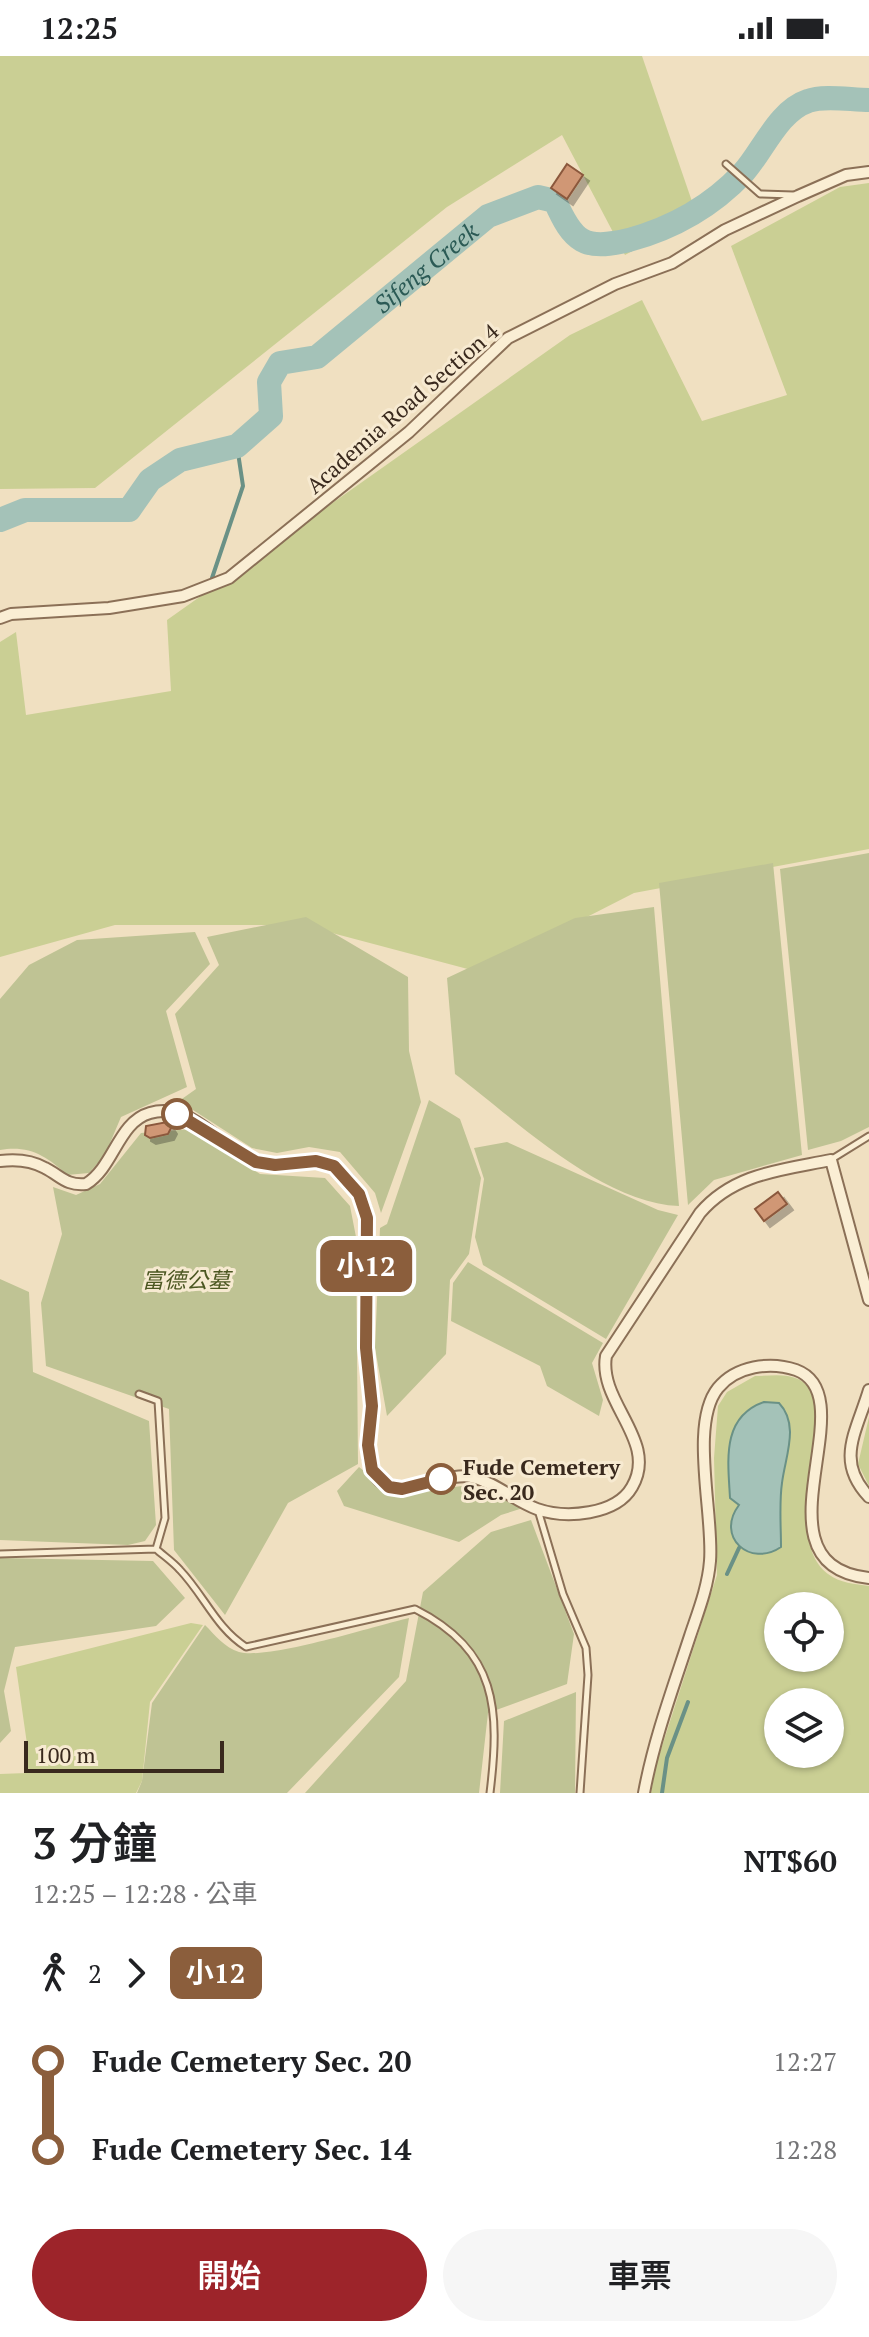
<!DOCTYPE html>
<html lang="zh-TW">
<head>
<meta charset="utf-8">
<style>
	:root { --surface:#fff; --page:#f6f6f6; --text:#202124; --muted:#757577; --accent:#9d242a }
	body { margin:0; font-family:"PT Serif","Noto Sans TC",serif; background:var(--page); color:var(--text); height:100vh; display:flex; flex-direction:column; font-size:30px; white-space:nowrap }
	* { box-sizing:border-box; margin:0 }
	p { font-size:26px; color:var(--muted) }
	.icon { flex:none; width:44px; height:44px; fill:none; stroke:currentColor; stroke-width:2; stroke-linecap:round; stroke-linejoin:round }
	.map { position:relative; height:1737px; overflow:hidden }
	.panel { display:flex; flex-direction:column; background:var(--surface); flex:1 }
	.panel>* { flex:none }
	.badge { padding:0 16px; border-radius:12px; font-size:28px; line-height:52px }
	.tools { position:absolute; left:764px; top:1536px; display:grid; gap:16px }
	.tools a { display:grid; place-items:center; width:80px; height:80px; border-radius:50%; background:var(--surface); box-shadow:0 2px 6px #0004; font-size:40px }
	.scale { position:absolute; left:24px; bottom:20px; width:200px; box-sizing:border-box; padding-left:8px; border:4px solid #39291d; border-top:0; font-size:22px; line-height:28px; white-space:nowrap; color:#39291d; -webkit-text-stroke:6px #f7ead1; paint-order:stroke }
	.map>.badge { position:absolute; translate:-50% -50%; box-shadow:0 0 0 4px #fff }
	.legs { display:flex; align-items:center; gap:12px; height:88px; padding:0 32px; font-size:26px }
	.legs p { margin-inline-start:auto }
	.headline { display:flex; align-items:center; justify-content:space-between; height:136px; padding:0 32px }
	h1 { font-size:44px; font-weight:600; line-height:60px }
	.cta { display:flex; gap:16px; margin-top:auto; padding:16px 32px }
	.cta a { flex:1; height:92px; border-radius:48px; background:var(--accent); color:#fff; font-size:32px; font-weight:600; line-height:92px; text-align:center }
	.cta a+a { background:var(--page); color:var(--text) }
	ul { padding:0 32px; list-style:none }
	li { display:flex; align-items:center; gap:28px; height:88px; font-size:30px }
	li i { display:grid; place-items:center; width:12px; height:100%; margin:0 10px; background:currentColor }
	li i::after { content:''; width:20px; height:20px; margin:-10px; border:6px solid; border-radius:50%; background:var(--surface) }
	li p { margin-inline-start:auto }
	li:first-child i { background:linear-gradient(#0000 50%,currentColor 0) }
	li:last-child i { background:linear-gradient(currentColor 50%,#0000 0) }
	.status { display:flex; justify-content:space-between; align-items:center; height:56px; padding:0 40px; background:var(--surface); direction:ltr }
	.status svg { height:22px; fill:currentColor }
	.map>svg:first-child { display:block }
</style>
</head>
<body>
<div class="status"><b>12:25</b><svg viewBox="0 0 49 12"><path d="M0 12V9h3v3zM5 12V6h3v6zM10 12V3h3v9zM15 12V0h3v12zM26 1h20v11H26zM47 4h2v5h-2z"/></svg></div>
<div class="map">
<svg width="869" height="1737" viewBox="0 0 869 1737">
	<defs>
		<filter id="shadow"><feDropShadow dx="6" dy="6" stdDeviation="0" flood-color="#0004"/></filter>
	</defs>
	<rect width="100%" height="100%" fill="#f0e0c1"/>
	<path fill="#cacf94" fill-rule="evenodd" d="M 0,0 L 642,0 L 697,160 L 625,199 L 562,79 L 447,151 L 95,432 L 0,433 Z
		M 869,127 L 869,793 L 634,837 L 479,916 L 302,869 L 115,869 L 0,901 L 0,586 L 16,576 L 26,659 L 171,635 L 167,564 L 570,279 L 642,244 L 702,365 L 787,339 L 731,190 L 840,131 Z
		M 755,1320 C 769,1320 785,1317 798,1323 C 850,1349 774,1477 828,1518 C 840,1527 855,1528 869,1530 L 869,1737 L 651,1737 L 656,1709 L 717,1519 L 714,1402 L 718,1350 L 727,1336 ZM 778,1550 L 830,1550 L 830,1602 L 778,1602 ZM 778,1646 L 830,1646 L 830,1698 L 778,1698 Z
		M 869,1361 L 869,1430 L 858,1408 Z
		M 191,1567 L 203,1569 L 150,1646 L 142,1725 L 136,1737 L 0,1737 L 0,1718 L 27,1717 L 27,1688 L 16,1611 Z"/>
	<path fill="#bfc394" d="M 869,797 L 869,1071 L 841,1085 L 808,1094 L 780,813 Z
		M 773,807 L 802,1099 L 714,1124 L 688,1149 L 659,827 Z
		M 654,851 L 679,1150 C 601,1147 516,1064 455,1018 L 447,922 L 575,862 Z
		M 306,861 L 408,921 L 409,995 L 421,1046 L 381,1157 L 375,1137 L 340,1096 L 309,1091 L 277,1097 L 252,1092 L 179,1045 L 196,1033 L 175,958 L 219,909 L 207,881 Z
		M 195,876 L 210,908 L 166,955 L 187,1031 L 121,1061 L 105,1099 L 89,1117 L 67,1119 C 47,1100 29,1089 0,1094 L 0,943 L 29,909 L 77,884 Z
		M 429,1044 L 460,1063 L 481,1122 L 469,1198 L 450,1224 L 446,1298 L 387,1360 L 375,1292 L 380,1172 L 387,1168 Z
		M 192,1073 L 260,1118 L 325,1122 L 350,1150 L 356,1181 L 358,1408 L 288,1447 L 225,1559 L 174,1494 L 169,1353 L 46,1310 L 41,1247 L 62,1178 L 53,1131 L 76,1139 L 100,1128 L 141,1077 Z
		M 507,1086 L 658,1154 L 678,1159 L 606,1283 L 483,1209 L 475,1181 L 484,1123 L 474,1092 Z
		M 468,1206 L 603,1287 L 592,1307 L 603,1344 L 599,1360 L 547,1330 L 540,1310 L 451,1265 L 453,1227 Z
		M 0,1223 L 29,1236 L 33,1316 L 149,1365 L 156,1469 L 145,1485 L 128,1489 L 0,1484 Z
		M 359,1411 L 388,1434 L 403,1438 L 469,1429 L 523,1452 L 501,1459 L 459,1486 L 344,1450 L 337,1435 Z
		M 531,1464 L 574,1578 L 567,1628 L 488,1657 L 479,1737 L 305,1737 L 406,1625 L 423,1536 L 491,1476 Z
		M 0,1502 L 153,1505 L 185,1542 L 156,1570 L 15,1591 L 4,1635 L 11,1675 L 0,1687 Z
		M 409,1562 L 399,1621 L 287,1737 L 137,1737 L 142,1725 L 152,1647 L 205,1569 C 215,1579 225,1592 239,1596 C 269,1604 374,1570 409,1562 Z
		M 576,1636 L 575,1737 L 500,1737 L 504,1665 Z"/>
	<path fill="#a4c2b8" stroke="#6a9186" stroke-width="2" d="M 764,1346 L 779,1347 C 800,1369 785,1401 782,1427 C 779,1447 781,1470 781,1491 C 750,1512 715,1481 739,1449 L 730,1442 C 728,1405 721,1361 764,1346 Z"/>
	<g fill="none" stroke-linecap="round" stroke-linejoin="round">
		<path stroke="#6a9186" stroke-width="4" d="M 212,522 L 243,430 L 237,390
			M 727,1518 L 739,1492
			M 662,1737 L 667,1702 L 688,1646"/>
		<path stroke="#a4c2b8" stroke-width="24" id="s1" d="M 0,464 L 25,454 L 129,454 L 150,424 L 180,404 L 237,390 L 271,360 L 269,326 L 280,307 L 317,301 L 488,160 L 538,141 L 555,145 C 573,186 584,195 629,184 C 673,172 711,151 743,117 C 763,95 778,55 808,45 C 824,39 851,44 869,44"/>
	</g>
	<path fill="#d09775" stroke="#8b583c" stroke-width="2" filter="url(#shadow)" d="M 567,108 L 583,119 L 567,143 L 551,132 Z
		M 167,1066 L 171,1072 L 168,1078 L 150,1082 L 145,1079 L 146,1070 Z
		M 778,1136 L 787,1148 L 764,1165 L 755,1153 Z"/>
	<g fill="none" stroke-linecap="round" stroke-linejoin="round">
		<g stroke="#8b7057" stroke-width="9">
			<path id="lane" d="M 726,108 L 760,138 L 793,139
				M 832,1103 L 869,1080
				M 139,1338 L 158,1345 L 165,1462 L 156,1493
				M 538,1454 L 563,1538 L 586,1592 L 588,1619 L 580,1737
				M 0,1498 L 156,1493 C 164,1500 173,1506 180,1514 C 204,1539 216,1572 246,1591 L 415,1553 C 498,1595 500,1654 490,1737"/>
		</g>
		<g stroke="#8b7057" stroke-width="14">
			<path id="street" d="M 0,562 L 11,558 L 109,552 L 183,540 L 229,522 L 409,376 L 508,282 L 615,228 L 672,207 L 725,174 L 798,140 L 846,119 L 869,116
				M 0,1105 C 16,1103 31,1104 45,1112 C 61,1120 66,1130 86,1128 C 114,1111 118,1066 150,1057 C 192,1045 220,1092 254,1105 C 279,1115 309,1096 333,1110 C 347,1118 361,1138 366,1154 C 371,1199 366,1248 366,1294 C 366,1314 372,1334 372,1354 C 372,1373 363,1396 372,1414 C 392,1455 441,1414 472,1421 C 496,1427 515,1445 537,1453 C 566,1463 616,1459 632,1431 C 659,1385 598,1347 606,1300 L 700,1157 C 734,1117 782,1114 831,1104 L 869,1244
				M 869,1334 C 856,1377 835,1405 869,1441
				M 644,1737 C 654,1683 673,1632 690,1580 C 698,1556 708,1531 710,1505 C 714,1459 689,1368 718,1332 C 736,1310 770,1305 796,1314 C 869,1341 747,1509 869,1522"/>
		</g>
		<use href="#lane" stroke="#faeed4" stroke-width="5"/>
		<use href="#street" stroke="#faeed4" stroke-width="10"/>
	</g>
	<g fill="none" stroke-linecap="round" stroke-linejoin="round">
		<g stroke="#fff" stroke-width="18">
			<path id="line-1" d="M 177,1058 L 256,1106 L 275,1109 L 316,1105 L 334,1110 L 359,1138 L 367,1162 L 366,1292 L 372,1350 L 368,1389 L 372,1414 L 389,1431 L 402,1433 L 441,1423"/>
		</g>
		<use href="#line-1" stroke="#8b5e3c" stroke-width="12"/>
	</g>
	<g fill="#fff" stroke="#8b5e3c" stroke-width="4">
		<circle cx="177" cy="1058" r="14"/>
		<circle cx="441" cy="1423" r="14"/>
	</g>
	<g text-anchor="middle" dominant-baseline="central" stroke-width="6" stroke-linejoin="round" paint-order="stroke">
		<g font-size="22" fill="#39291d" stroke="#f7ead1">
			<text transform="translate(402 352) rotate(-41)">Academia Road Section 4</text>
		</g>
		<g font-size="22" font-style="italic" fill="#4c5722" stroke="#f7ead1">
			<text x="186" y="1223">富德公墓</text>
		</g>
		<g font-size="22" font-weight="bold" fill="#39291d" stroke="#f7ead1" text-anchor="start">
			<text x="463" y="1410">Fude Cemetery<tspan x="463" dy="25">Sec. 20</tspan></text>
		</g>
		<g font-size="24" font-style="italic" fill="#2b5a55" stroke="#f7ead1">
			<text stroke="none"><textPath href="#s1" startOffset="542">Sifeng Creek</textPath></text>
		</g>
	</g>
</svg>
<div class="tools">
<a><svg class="icon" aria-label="locate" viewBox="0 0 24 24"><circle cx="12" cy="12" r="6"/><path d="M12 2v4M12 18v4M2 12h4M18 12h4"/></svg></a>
<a><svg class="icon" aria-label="layers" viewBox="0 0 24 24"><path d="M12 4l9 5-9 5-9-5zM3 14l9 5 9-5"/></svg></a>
</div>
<div class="scale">100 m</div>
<b class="badge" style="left:366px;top:1210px;background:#8b5e3c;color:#fff">小12</b>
</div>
<section class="panel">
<div class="headline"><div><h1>3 分鐘</h1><p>12:25 – 12:28 · 公車</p></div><b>NT$60</b></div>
<div class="legs"><svg class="icon" aria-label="walk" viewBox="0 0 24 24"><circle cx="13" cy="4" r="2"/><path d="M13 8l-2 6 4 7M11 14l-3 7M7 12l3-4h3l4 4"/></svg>2<svg class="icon" aria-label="forward" viewBox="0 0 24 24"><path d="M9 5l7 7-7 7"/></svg><b class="badge" style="background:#8b5e3c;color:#fff">小12</b></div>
<ul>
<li><i style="color:#8b5e3c"></i><b>Fude Cemetery Sec. 20</b><p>12:27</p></li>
<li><i style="color:#8b5e3c"></i><b>Fude Cemetery Sec. 14</b><p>12:28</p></li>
</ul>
<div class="cta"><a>開始</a><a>車票</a></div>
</section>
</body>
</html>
